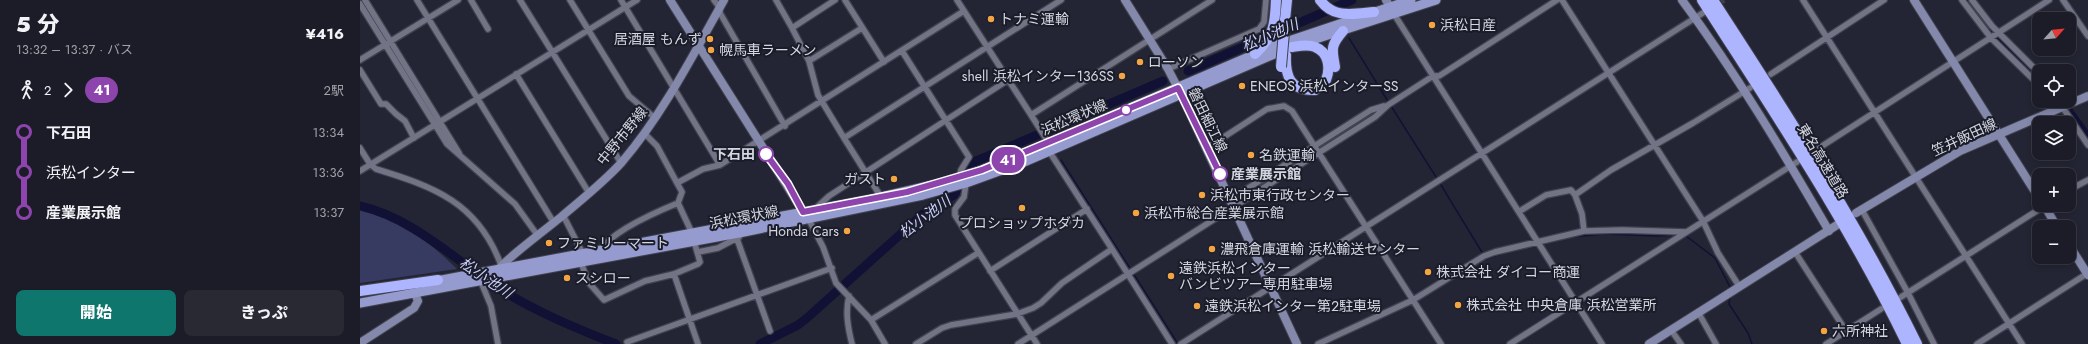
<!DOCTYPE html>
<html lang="ja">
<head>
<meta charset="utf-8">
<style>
	:root { --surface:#1b1c27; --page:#282933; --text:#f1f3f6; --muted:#a0a1a7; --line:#393a44; --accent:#0f766e }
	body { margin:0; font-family:Jost,"Noto Sans JP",sans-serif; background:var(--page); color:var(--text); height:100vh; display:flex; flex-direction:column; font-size:15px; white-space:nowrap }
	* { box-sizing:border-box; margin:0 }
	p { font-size:13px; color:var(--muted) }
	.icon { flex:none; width:22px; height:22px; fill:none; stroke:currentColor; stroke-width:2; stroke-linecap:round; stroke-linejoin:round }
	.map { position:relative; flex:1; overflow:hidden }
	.details { display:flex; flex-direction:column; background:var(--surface); width:360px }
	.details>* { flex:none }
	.badge { padding:0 8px; border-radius:13px; font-size:14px; line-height:26px }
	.needle { width:26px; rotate:63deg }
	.fabs { position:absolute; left:1672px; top:12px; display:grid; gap:8px }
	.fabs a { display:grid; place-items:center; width:44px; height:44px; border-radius:8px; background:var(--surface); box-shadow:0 2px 6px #0003,0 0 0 1px var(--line); font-size:20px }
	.map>.badge { position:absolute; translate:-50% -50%; box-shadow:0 0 0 2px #fff }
	.legs { display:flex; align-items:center; gap:6px; height:44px; padding:0 16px; font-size:13px }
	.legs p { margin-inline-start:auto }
	.headline { display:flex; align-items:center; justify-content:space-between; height:68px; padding:0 16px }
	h1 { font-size:22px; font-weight:800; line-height:30px }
	.cta { display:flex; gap:8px; margin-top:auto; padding:8px 16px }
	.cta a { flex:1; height:46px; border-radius:8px; background:var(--accent); color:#fff; font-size:16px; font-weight:800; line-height:46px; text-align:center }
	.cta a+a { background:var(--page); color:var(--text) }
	ul { padding:0 16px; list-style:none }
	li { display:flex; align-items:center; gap:14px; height:40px; font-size:15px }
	li i { display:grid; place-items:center; width:6px; height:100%; margin:0 5px; background:currentColor }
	li i::after { content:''; width:10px; height:10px; margin:-5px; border:3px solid; border-radius:50%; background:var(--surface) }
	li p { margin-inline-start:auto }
	li:first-child i { background:linear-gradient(#0000 50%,currentColor 0) }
	li:last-child i { background:linear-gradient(currentColor 50%,#0000 0) }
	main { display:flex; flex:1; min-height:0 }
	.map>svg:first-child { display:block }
</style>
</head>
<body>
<main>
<section class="details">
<div class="headline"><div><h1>5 分</h1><p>13:32 – 13:37 · バス</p></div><b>¥416</b></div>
<div class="legs"><svg class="icon" aria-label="walk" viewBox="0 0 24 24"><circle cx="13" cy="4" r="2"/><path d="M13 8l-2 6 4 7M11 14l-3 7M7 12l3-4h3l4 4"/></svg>2<svg class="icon" aria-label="forward" viewBox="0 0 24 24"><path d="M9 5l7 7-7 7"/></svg><b class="badge" style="background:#8e44ad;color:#fff">41</b><p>2駅</p></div>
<ul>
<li><i style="color:#8e44ad"></i><b>下石田</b><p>13:34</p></li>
<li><i style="color:#8e44ad"></i><span>浜松インター</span><p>13:36</p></li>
<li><i style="color:#8e44ad"></i><b>産業展示館</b><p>13:37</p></li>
</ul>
<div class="cta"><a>開始</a><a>きっぷ</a></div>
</section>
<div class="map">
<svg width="1728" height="344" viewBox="0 0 1728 344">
	<rect width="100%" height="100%" fill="#242534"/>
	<path fill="#373a61" d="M 0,208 C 37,218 70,242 97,269 L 0,283 Z"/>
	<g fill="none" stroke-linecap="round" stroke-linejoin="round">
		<path stroke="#111135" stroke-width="1.5" d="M 989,38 L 1029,103
			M 1031,106 L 1076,177
			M 701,160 L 771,270
			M 1081,185 L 1123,254
			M 1326,236 L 1355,258 L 1371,289
			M 1210,237 L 1244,234 L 1297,236 L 1318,235
			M 1125,257 L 1126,259 L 1147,252
			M 773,273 L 818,344
			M 1370,297 L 1369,304 L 1388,333 L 1392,344"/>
		<path stroke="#111135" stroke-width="9" d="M 1607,0 L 1631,32 L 1679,79
			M 828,71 L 992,0
			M 1701,101 L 1728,138
			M 0,206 C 52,218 92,257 135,286 C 172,310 215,328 256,344
			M 400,344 L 438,325 L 447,318 L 563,214 L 594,195 L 614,162 L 803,81"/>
		<path stroke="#3f404e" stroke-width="5.5" stroke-dasharray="5.5 3" stroke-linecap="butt" d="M 1354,6 L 1364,0"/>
		<g stroke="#41424e" stroke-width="8">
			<path id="street" d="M 5,0 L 99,153
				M 57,0 L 194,223
				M 111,0 L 128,29
				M 160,0 L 261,163
				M 210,0 L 269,96 L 295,118
				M 261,0 L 360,165 L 604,11
				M 354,0 L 360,8 L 360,13 L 425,126
				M 416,0 L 432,28
				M 475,0 L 432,28 L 449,61 L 458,95 L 484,138 L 701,0
				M 485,0 L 524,62
				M 597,0 L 689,143
				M 1202,0 L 1343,221 L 1358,253 L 1379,286
				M 1443,0 L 1662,344
				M 1602,0 L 1631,38 L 1679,85
				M 1612,0 L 1632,26 L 1679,73
				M 1703,0 L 1728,36
				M 0,4 L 87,144 L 155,204 L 178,236
				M 1034,14 L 1242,344
				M 542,51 L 609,157 L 601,170 L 599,178
				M 0,60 L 98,0
				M 449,61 L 502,28
				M 808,69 L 899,29 L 904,22 L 906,0
				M 0,70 L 21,104 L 26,104 L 36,114 L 45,121 L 54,138
				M 156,74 L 229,193
				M 1411,74 L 1524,0
				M 1695,101 L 1702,108
				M 1703,108 L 1728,145
				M 671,115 L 852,0
				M 284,133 L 297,146 L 317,183 L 343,169 L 360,165
				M 484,138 L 521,197
				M 0,148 L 10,164 L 16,169 C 75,187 118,203 141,265
				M 847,148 L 907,109 L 924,106 L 932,111 L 1081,344
				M 1459,148 L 1689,0
				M 689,151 L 752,249
				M 0,171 L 277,0
				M 317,183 L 322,192 L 318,203 L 332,233
				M 606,183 L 604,197 L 595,209 L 595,215 L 677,344
				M 1709,190 L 1728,180
				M 1215,195 L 1222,214 L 1224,231
				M 871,199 L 1011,110 L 1024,106
				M 454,210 L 469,196 L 648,80
				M 1502,210 L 1548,293 L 1574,344
				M 1160,211 L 1186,195 L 1211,190 L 1215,195 L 1251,170 L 1333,123 L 1390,88
				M 203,215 L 223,254
				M 448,218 L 463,247 L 476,283 L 511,320 L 525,344
				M 377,239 L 410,331
				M 240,250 C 254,230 296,212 318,203
				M 338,252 L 358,248 L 379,237
				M 1435,252 L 1486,331
				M 221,263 L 229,283 L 244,300 L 285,281 L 314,274 L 338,264 L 340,262 L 334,241
				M 630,271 L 727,209
				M 314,274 L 338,344
				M 121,282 L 131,306 L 138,344
				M 489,296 C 485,312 488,328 492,344
				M 1541,297 L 1686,205
				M 1338,312 L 1356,344
				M 511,320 L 618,253
				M 1311,330 L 1321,344
				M 267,342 L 472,268
				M 556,344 L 582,328 L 591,325 L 657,314 L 673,308 L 681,303 L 702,283 L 752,249 L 812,344
				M 658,344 L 1015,117 L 1028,105 L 1073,76 L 1079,76 L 1197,0
				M 821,344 L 1346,11
				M 958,344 L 1053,300 L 1124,256 L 1135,252 L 1224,231 L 1262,230 L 1326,232
				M 1150,344 L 1437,162
				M 1466,344 L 1521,309
				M 1617,344 L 1728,273"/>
		</g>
		<g stroke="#41424e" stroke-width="10">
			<path id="secondary" d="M 310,0 L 446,216
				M 765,0 L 808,69 L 821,94 L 937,344
				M 1026,0 L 1030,7
				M 1322,0 C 1376,73 1423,152 1469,231
				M 1554,0 L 1679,198
				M 1684,205 L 1697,227
				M 1496,213 L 1600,151 L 1728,96
				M 1709,245 L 1728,275
				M 136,273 C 139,264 190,226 201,217 C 221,200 244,182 262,162 C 303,114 333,55 364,0
				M 0,343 L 54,308 L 58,301 L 55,294
				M 1289,344 L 1477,225"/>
		</g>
		<g stroke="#41424e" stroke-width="11">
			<path id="primary" d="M 940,44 L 1076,0
				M 71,282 L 508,200 L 581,183 L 622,170 L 686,144 L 914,46 L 1051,0
				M 0,303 L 384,232 L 563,195 L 606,183 L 664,162 L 928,48"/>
		</g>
		<g stroke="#41424e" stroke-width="12">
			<path id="highway" d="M 960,0 C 974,19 993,14 1014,12
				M 1342,0 C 1415,114 1488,222 1547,344
				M 1353,0 C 1426,112 1498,224 1557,344
				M 925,20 L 927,0
				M 895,54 C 914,36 915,25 916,0
				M 926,55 C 925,76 930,91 955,90 L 966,80 C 971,67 968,52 955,47 C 948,44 939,46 932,47
				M 975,67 C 972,49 970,46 983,31
				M 0,291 L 78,280"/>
		</g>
		<use href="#street" stroke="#727486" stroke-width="5.5"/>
		<use href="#secondary" stroke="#8488aa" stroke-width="8"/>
		<use href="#primary" stroke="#959bce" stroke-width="9"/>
		<use href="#highway" stroke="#adb5fe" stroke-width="10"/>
		<g stroke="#41424e" stroke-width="12" stroke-linecap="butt">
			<path id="highway-bridge" d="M 921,67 L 925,20"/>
		</g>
		<use href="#highway-bridge" stroke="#adb5fe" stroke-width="10"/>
	</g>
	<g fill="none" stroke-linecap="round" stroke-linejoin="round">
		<g stroke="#fff" stroke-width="9">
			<path id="line-1" d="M 406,154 L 428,184 L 443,212 L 547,192 L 622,170 L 818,88 L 860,174"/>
		</g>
		<use href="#line-1" stroke="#8e44ad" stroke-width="6"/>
	</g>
	<g fill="#f2a542" stroke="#1a1c2a" stroke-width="1.5">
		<circle cx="631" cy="19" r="4"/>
		<circle cx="1072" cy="25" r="4"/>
		<circle cx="350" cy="39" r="4"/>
		<circle cx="351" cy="50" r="4"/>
		<circle cx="780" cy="62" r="4"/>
		<circle cx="762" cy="76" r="4"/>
		<circle cx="882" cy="86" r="4"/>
		<circle cx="891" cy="155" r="4"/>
		<circle cx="534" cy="179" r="4"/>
		<circle cx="842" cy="195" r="4"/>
		<circle cx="662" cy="208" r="4"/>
		<circle cx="776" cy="213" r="4"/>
		<circle cx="487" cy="231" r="4"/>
		<circle cx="189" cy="243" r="4"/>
		<circle cx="852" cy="249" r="4"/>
		<circle cx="1068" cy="272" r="4"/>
		<circle cx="811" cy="276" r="4"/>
		<circle cx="207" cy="278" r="4"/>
		<circle cx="1098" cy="305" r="4"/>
		<circle cx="837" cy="306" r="4"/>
		<circle cx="1464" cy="331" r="4"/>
	</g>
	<g fill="#fff" stroke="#8e44ad" stroke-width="2">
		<circle cx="766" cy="110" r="5"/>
		<circle cx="406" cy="154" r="7"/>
		<circle cx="860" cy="174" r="7"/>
	</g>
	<g text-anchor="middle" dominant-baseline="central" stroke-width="4" stroke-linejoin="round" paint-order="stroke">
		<g font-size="14" fill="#d5d7e0" stroke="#1a1c2a" text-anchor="start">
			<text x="639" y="19">トナミ運輸</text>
			<text x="1080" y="25">浜松日産</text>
			<text x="342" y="39" text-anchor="end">居酒屋 もんず</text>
			<text x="359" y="50">幌馬車ラーメン</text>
			<text x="788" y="62">ローソン</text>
			<text x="754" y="76" text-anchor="end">shell 浜松インター136SS</text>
			<text x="890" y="86">ENEOS 浜松インターSS</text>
			<text x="899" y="155">名鉄運輸</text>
			<text x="526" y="179" text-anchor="end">ガスト</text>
			<text x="850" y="195">浜松市東行政センター</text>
			<text x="784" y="213">浜松市総合産業展示館</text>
			<text x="662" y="223" text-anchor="middle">プロショップホダカ</text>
			<text x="479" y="231" text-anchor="end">Honda Cars</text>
			<text x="197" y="243">ファミリーマート</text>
			<text x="860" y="249">濃飛倉庫運輸 浜松輸送センター</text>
			<text x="819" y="268">遠鉄浜松インター<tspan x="819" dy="16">バンビツアー専用駐車場</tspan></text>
			<text x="1076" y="272">株式会社 ダイコー商運</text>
			<text x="215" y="278">スシロー</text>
			<text x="1106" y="305">株式会社 中央倉庫 浜松営業所</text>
			<text x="845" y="306">遠鉄浜松インター第２駐車場</text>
			<text x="1472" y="331">六所神社</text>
		</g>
		<g font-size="14" fill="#d5d7e0" stroke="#1a1c2a">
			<text transform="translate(714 117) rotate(-23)">浜松環状線</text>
			<text transform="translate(848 120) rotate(64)">磐田細江線</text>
			<text transform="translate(262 136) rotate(-51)">中野市野線</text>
			<text transform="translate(1604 137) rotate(-25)">笠井飯田線</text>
			<text transform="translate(1463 161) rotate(59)">東名高速道路</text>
			<text transform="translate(384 217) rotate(-11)">浜松環状線</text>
		</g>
		<g font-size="14" font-weight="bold" fill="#d5d7e0" stroke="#1a1c2a" text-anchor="end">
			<text x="395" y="154">下石田</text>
			<text x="871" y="174" text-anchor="start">産業展示館</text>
		</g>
		<g font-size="15" font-style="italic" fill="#c9cffa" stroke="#1a1c2a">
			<text transform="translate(910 35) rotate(-23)">松小池川</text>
			<text transform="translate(565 217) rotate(-37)">松小池川</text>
			<text transform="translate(126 278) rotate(34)">松小池川</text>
		</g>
	</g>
</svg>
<div class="fabs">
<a><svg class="needle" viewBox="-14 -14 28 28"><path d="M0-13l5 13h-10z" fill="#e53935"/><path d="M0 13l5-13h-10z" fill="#a0a1a7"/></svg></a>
<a><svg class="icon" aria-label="locate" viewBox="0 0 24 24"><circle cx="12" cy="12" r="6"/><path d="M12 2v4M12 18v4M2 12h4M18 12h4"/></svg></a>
<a><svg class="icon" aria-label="layers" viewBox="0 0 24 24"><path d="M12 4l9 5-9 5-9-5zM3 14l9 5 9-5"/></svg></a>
<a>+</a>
<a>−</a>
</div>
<b class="badge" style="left:648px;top:160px;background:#8e44ad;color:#fff">41</b>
</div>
</main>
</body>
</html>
